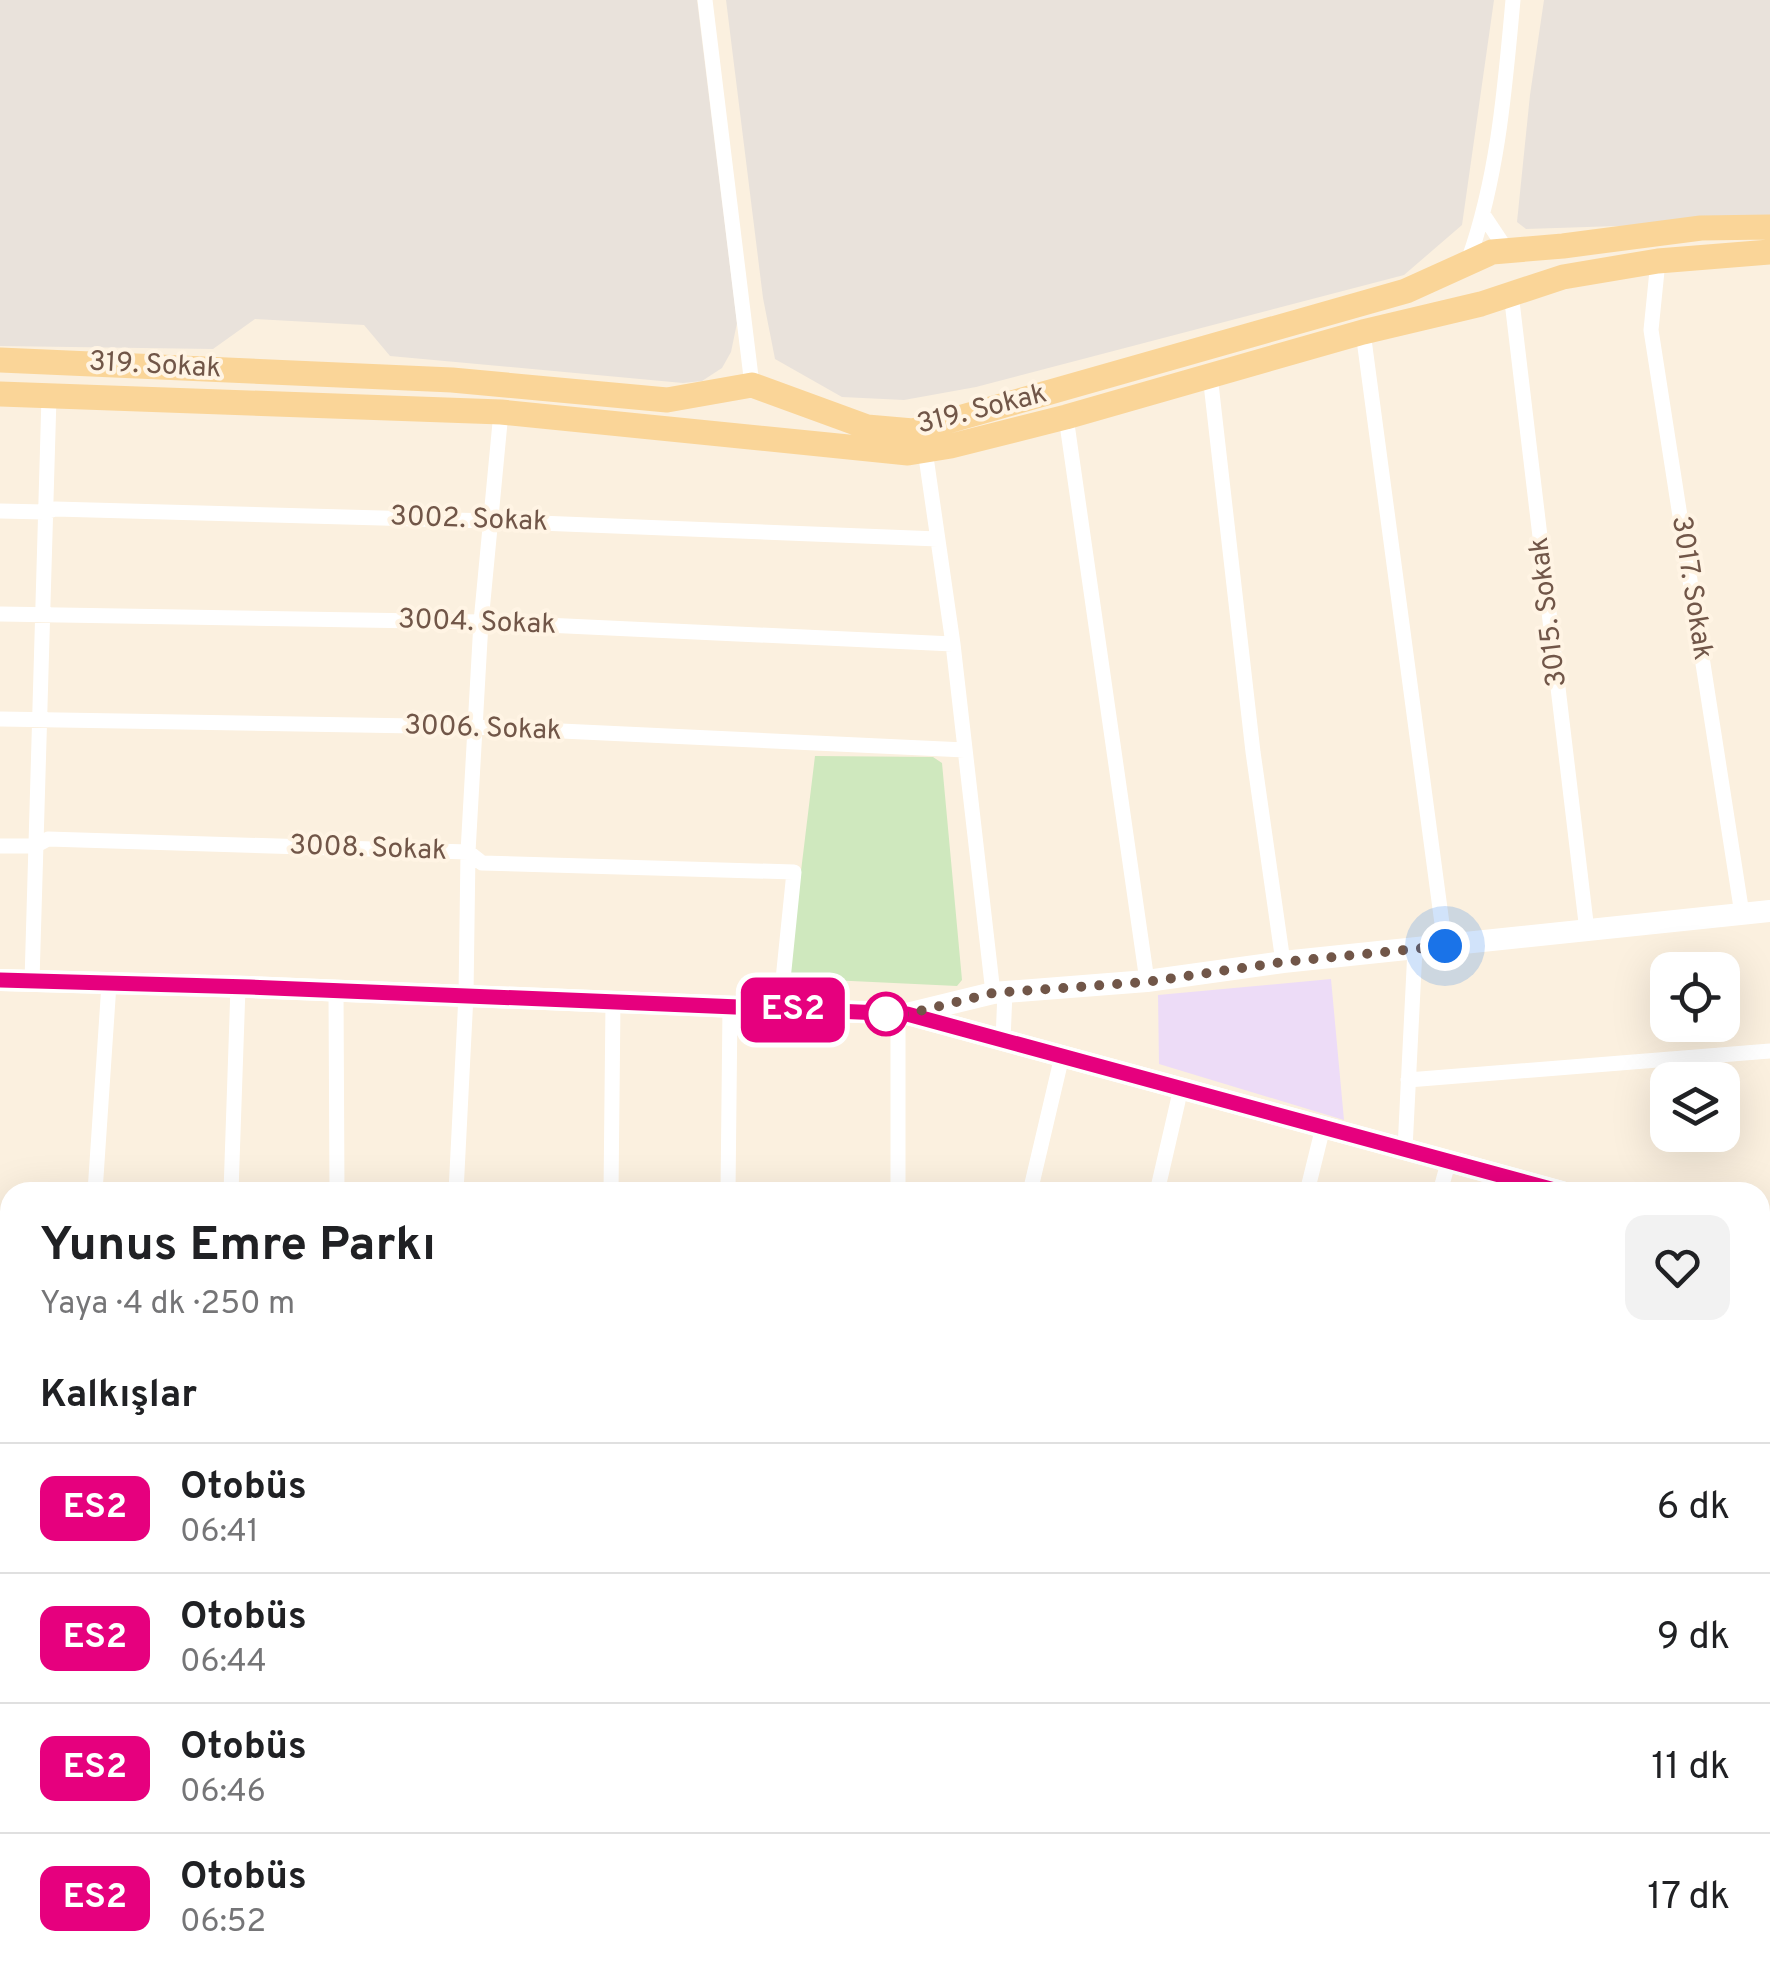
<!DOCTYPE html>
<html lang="tr">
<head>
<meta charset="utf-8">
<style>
	:root { --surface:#fff; --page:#f2f2f2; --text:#202124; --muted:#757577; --line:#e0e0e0 }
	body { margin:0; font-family:Overpass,sans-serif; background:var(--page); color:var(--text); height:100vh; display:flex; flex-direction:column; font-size:38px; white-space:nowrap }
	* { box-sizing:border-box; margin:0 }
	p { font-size:32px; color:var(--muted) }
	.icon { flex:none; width:55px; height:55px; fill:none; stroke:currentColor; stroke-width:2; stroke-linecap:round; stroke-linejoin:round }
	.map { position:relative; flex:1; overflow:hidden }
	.panel { position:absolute; left:0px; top:1182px; width:1770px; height:802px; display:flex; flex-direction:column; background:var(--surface); border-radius:30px 30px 0 0; box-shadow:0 10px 40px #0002 }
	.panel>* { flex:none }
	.badge { padding:0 20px; border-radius:15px; font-size:35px; line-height:65px }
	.fabs { position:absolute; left:1650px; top:952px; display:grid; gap:20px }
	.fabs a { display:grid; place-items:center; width:90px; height:90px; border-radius:20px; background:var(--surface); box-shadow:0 10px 40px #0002; font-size:50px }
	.you { position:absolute; width:50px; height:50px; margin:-25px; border:8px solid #fff; border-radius:50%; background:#1a73e8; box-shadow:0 0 0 15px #1a73e833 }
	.map>.badge { position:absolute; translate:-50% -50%; box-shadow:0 0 0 5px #fff }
	h2 { padding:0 40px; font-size:38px; line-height:90px }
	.round { display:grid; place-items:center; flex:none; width:105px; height:105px; border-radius:20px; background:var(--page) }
	.overview { display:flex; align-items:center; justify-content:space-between; height:170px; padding:0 40px }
	h1 { font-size:48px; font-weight:700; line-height:75px }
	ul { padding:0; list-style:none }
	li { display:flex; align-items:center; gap:30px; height:130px; padding:0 40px; border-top:2px solid var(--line) }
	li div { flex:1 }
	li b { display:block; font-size:38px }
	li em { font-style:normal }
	li .badge { min-width:110px; font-weight:700; text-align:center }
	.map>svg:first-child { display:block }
</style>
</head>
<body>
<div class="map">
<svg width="1770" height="1983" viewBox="0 0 1770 1983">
	<rect width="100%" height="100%" fill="#fbf0df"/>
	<path fill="#fcdfd2" d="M 490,1975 L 591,1975 L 597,1983 L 479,1983 Z"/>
	<path fill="#e9e2db" d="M 0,0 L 697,0 L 737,323 L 731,352 L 722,368 L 702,381 L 683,383 L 390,356 L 364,325 L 255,319 L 213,349 L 0,346 Z
		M 726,0 L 1494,0 L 1462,225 L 1404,275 L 976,387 L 904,400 L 842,397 L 775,359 L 763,298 Z
		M 1544,0 L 1770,0 L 1770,221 L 1526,229 L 1517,222 L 1530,95 Z"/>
	<path fill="#eddcf7" d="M 1331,979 L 1344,1120 L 1159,1064 L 1158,995 Z"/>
	<path fill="#cfe8be" d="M 815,756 L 933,757 L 942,763 L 962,980 L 957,986 L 788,978 Z
		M 746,1975 L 834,1975 L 833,1983 L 752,1983 Z"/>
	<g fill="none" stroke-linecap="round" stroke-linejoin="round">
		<path stroke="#fff" stroke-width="15" d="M 705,0 L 752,385
			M 1484,216 L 1506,249
			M 1468,261 C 1498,178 1505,87 1513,0
			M 1658,261 L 1651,330 L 1742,914
			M 1511,293 L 1587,931
			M 1363,332 L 1445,946
			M 1210,375 L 1253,752 L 1283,962
			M 1066,417 L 1147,981
			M 925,450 L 953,644 L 993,993
			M 0,511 L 45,512 L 55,509 L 490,521 L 938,539
			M 0,614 L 481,622 L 953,644
			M 0,719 L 475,727 L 965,750
			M 0,846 L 35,846 L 48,839 L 468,852 L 482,863 L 794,872 L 780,1009
			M 32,981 L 49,397
			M 336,990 L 337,1192
			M 1003,1040 L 1005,992
			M 1408,1080 L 1770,1051
			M 1405,1149 L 1415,949
			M 95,1192 L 109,984
			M 231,1192 L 238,987
			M 456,1192 L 466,995 L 468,852 L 481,622 L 501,412
			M 611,1192 L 613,1002
			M 728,1192 L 730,1007
			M 898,1192 L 898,1014
			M 1030,1192 L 1062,1056
			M 1157,1192 L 1181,1088
			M 1307,1192 L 1323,1127
			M 1440,1192 L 1448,1163
			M 1760,1456 L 1770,1416
			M 0,1564 L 10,1568
			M 395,1975 L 401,1983
			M 715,1975 L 721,1983
			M 1315,1975 L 1333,1980 L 1356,1975
			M 348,1983 L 359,1975
			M 686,1983 L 697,1975
			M 841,1983 L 842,1975
			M 1377,1983 L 1378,1975
			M 1664,1983 L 1667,1975"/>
		<path stroke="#fff" stroke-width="22" d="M 0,980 L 250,987 L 907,1014 L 993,993 L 1147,981 L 1283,962 L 1770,911
			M 911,1015 L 1562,1192
			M 1760,1247 L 1770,1250"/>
		<path stroke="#fad598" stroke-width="25" d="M 0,360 L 452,380 L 667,400 L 752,385 L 867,427 L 913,431 L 1406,291 L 1492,252 L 1563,246 L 1701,228 L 1770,227
			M 0,394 L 501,412 L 908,453 L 951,446 L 1066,417 L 1363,332 L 1481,304 L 1563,277 L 1658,261 L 1770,252
			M 0,1358 L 10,1363
			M 0,1389 L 10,1393
			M 1760,1886 L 1770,1890
			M 0,1897 L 10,1911
			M 1760,1916 L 1770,1919
			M 0,1938 L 10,1952
			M 27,1975 L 32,1983
			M 56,1975 L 62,1983"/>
	</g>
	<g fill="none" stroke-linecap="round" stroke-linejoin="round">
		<g stroke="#fff" stroke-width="22">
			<path id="line" d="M 0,980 L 250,987 L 907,1014 L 1562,1192"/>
		</g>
		<use href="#line" stroke="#e6007e" stroke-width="15"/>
		<path stroke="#715648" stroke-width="10" stroke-dasharray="0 18" d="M 886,1014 L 907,1014 L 993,993 L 1146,982 L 1283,962 L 1445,946"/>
	</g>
	<circle fill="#fff" stroke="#e6007e" stroke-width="5" cx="886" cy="1014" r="20"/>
	<g text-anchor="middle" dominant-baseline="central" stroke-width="8" stroke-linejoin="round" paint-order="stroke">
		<g font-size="28" fill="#715648" stroke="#fff4e4">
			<text transform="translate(155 366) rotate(3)">319. Sokak</text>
			<text transform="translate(982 410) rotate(-14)">319. Sokak</text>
			<text transform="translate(469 520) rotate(2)">3002. Sokak</text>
			<text transform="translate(1691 588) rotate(81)">3017. Sokak</text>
			<text transform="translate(1549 612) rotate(-97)">3015. Sokak</text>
			<text transform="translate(477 623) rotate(2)">3004. Sokak</text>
			<text transform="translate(483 729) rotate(2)">3006. Sokak</text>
			<text transform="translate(368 849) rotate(2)">3008. Sokak</text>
		</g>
	</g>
</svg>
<div class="fabs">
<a><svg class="icon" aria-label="locate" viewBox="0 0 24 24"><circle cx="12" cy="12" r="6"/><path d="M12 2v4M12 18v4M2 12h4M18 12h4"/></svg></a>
<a><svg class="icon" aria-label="layers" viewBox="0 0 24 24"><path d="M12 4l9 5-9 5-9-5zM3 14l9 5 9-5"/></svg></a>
</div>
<div class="you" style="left:1445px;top:946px"></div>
<b class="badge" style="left:793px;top:1010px;background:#e6007e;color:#fff">ES2</b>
<section class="panel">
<div class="overview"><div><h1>Yunus Emre Parkı</h1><p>Yaya · 4 dk · 250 m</p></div><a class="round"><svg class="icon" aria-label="heart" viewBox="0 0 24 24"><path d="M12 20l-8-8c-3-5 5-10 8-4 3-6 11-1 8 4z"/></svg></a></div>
<h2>Kalkışlar</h2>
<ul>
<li><span class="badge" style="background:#e6007e;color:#fff">ES2</span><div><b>Otobüs</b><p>06:41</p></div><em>6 dk</em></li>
<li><span class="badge" style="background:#e6007e;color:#fff">ES2</span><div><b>Otobüs</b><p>06:44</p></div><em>9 dk</em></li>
<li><span class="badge" style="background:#e6007e;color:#fff">ES2</span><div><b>Otobüs</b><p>06:46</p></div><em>11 dk</em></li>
<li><span class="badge" style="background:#e6007e;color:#fff">ES2</span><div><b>Otobüs</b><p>06:52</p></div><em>17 dk</em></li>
</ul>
</section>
</div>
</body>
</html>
